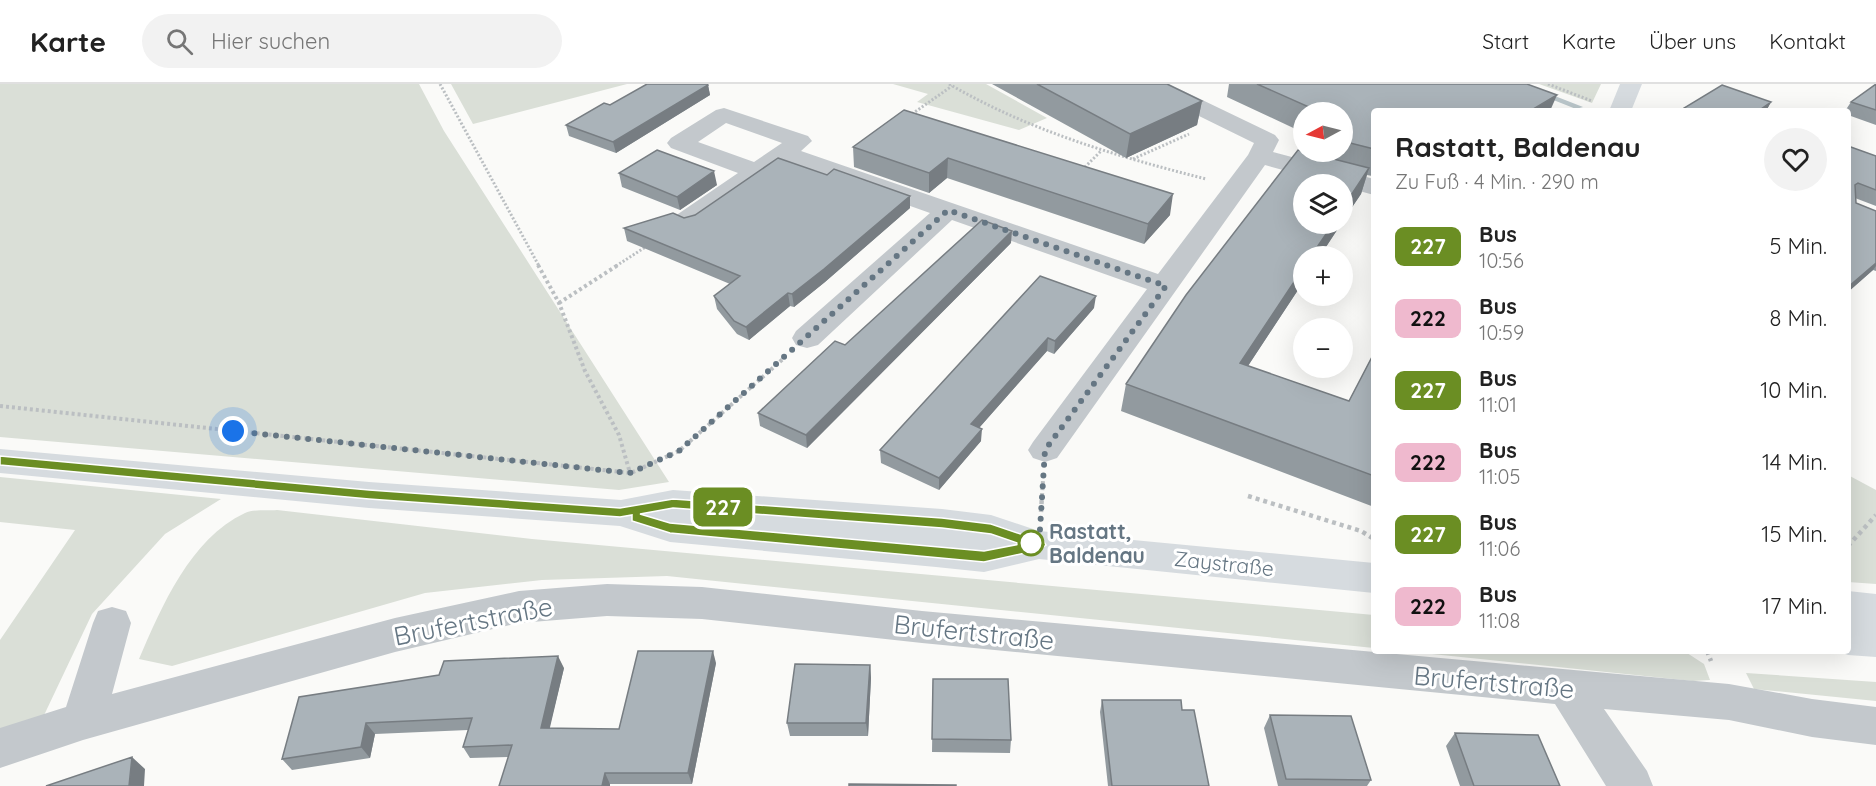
<!DOCTYPE html>
<html lang="de">
<head>
<meta charset="utf-8">
<style>
	:root { --surface:#fff; --page:#f2f2f2; --text:#222; --muted:#767676; --line:#e0e0e0 }
	body { margin:0; font-family:Quicksand,sans-serif; background:var(--page); color:var(--text); height:100vh; display:flex; flex-direction:column; font-size:22px; white-space:nowrap }
	* { box-sizing:border-box; margin:0 }
	p { font-size:20px; color:var(--muted) }
	.icon { flex:none; width:33px; height:33px; fill:none; stroke:currentColor; stroke-width:2; stroke-linecap:round; stroke-linejoin:round }
	.map { position:relative; flex:1; overflow:hidden }
	.details { position:absolute; left:1371px; top:24px; width:480px; height:546px; display:flex; flex-direction:column; background:var(--surface); border-radius:6px; box-shadow:0 6px 24px #0002 }
	.details>* { flex:none }
	.badge { padding:0 12px; border-radius:9px; font-size:21px; line-height:39px }
	.needle { width:39px; rotate:263deg }
	.fabs { position:absolute; left:1293px; top:18px; display:grid; gap:12px }
	.fabs a { display:grid; place-items:center; width:60px; height:60px; border-radius:50%; background:var(--surface); box-shadow:0 6px 24px #0002; font-size:30px }
	.you { position:absolute; width:30px; height:30px; margin:-15px; border:4px solid #fff; border-radius:50%; background:#1a73e8; box-shadow:0 0 0 9px #1a73e833 }
	.map>.badge { position:absolute; translate:-50% -50%; box-shadow:0 0 0 3px #fff }
	.round { display:grid; place-items:center; flex:none; width:63px; height:63px; border-radius:32px; background:var(--page) }
	.overview { display:flex; align-items:center; justify-content:space-between; height:102px; padding:0 24px }
	h1 { font-size:28px; font-weight:800; line-height:45px }
	ul { padding:0; list-style:none }
	li { display:flex; align-items:center; gap:18px; height:72px; padding:0 24px }
	li div { flex:1 }
	li b { display:block; font-size:22px }
	li em { font-style:normal }
	li .badge { min-width:66px; font-weight:700; text-align:center }
	header { display:flex; align-items:center; gap:36px; box-sizing:border-box; height:84px; padding:0 30px; background:var(--surface); border-bottom:2px solid var(--line) }
	header strong { font-size:28px }
	nav { display:flex; gap:33px; margin-inline-start:auto; font-size:21px }
	.search { width:420px; height:54px; background:var(--page); display:flex; align-items:center; gap:15px; box-sizing:border-box; padding:0 21px; border-radius:33px; color:var(--muted); font-size:22px }
	.map>svg:first-child { display:block }
</style>
</head>
<body>
<header>
<strong>Karte</strong>
<div class="search"><svg class="icon" aria-label="search" viewBox="0 0 24 24"><circle cx="10" cy="10" r="6"/><path d="M15 15l6 6"/></svg>Hier suchen</div>
<nav><a>Start</a><a>Karte</a><a>Über uns</a><a>Kontakt</a></nav>
</header>
<div class="map">
<svg width="1876" height="702" viewBox="0 0 1876 702">
	<rect width="100%" height="100%" fill="#fafaf8"/>
	<path fill="#dadfd7" d="M 0,0 L 419,0 L 444,47 L 669,398 L 619,406 L 0,353 Z
		M 451,0 L 627,0 L 473,40 Z
		M 893,0 L 986,0 L 1047,34 L 1019,46 L 917,18 L 928,10 Z
		M 1539,0 L 1601,0 L 1592,19 Z
		M 1848,391 L 1876,406 L 1876,500 L 1848,498 Z
		M 0,393 L 221,415 L 165,450 L 92,530 L 37,646 L 0,656 L 0,556 L 75,446 L 0,438 Z
		M 277,426 L 532,455 L 1374,531 L 1374,564 L 667,492 L 542,496 L 425,509 L 172,582 L 139,575 C 162,522 190,455 245,429 C 254,425 268,427 277,426 Z
		M 1403,567 L 1684,567 L 1704,580 L 1710,596 L 1693,597 Z
		M 1746,589 L 1876,598 L 1876,617 L 1754,605 Z"/>
	<g fill="none" stroke-linecap="round" stroke-linejoin="round">
		<path fill="#bbc7cb" fill-rule="evenodd" d="M 1513,0 L 1524,0 L 1583,23 L 1576,25 Z"/>
		<path stroke="#bbbfc2" stroke-width="3" stroke-dasharray="2 2" stroke-linecap="butt" d="M 440,0 L 539,182
			M 949,0 C 1030,47 1116,72 1206,95
			M 1548,0 L 1592,17
			M 912,30 L 952,2
			M 1133,75 L 1189,50
			M 1082,86 L 1101,67
			M 616,182 L 647,162"/>
		<path stroke="#bbbfc2" stroke-width="4" stroke-dasharray="3 3" stroke-linecap="butt" d="M 538,181 L 559,219 L 585,287 L 619,351 L 630,389
			M 559,219 L 618,181
			M 0,322 L 631,389 L 679,367 L 784,274
			M 1042,412 L 1043,396"/>
		<path stroke="#bbbfc2" stroke-width="4.5" stroke-dasharray="4 4" stroke-linecap="butt" d="M 1248,412 L 1361,447 L 1374,455
			M 1041,428 L 1042,411
			M 1848,462 L 1876,431
			M 1707,567 L 1711,577"/>
		<path fill="#c3c8cc" fill-rule="evenodd" d="M 1141,0 L 1169,0 L 1275,51 L 1279,56 L 1273,68 L 1374,95 L 1374,111 L 1265,81 L 1057,374 L 1045,378 L 1033,374 L 1028,366 L 1033,358 L 1147,205 L 952,136 L 818,261 L 807,264 L 796,261 L 792,254 L 796,247 L 930,129 L 786,78 L 696,142 L 687,144 L 678,142 L 674,136 L 678,130 L 738,89 L 671,64 L 667,59 L 671,54 L 716,26 L 724,24 L 808,52 L 812,57 L 801,67 L 1158,190 L 1248,71 L 1254,59 L 1144,5 ZM 726,39 L 782,59 L 754,78 L 698,58 Z
			M 607,500 L 702,503 L 922,527 L 1729,600 L 1812,615 L 1876,623 L 1876,661 L 1812,653 L 1729,636 L 1604,625 L 1647,687 L 1653,702 L 1606,702 L 1555,620 L 922,559 L 702,535 L 607,532 L 519,539 L 395,568 L 83,656 L 0,684 L 0,644 L 66,623 L 93,539 L 98,527 L 112,523 L 126,527 L 131,539 L 112,610 L 395,534 L 519,507 Z"/>
		<path fill="#d6dbdf" fill-rule="evenodd" d="M 1620,0 L 1642,0 L 1631,27 L 1609,27 Z
			M 0,365 L 369,398 L 621,416 L 673,406 L 942,425 L 991,431 L 1039,447 L 1374,479 L 1374,509 L 1039,475 L 984,488 L 936,483 L 670,458 L 620,442 L 369,424 L 0,389 Z
			M 1848,507 L 1876,510 L 1876,573 L 1848,571 L 1837,567 L 1848,567 Z"/>
	</g>
	<path fill="#929a9f" d="M 992,0 L 1167,0 L 1202,17 L 1197,41 L 1126,74 Z
		M 1229,0 L 1527,0 L 1374,27 L 1374,89 L 1372,92 L 1367,91 L 1361,110 L 1342,138 L 1342,100 L 1304,140 L 1341,140 L 1248,282 L 1349,317 L 1374,269 L 1374,423 L 1121,327 L 1126,300 L 1304,68 L 1342,68 L 1342,28 L 1304,28 L 1304,49 L 1227,13 Z
		M 1876,0 L 1876,41 L 1848,31 L 1848,27 L 1845,27 L 1851,18 Z
		M 708,1 L 710,11 L 616,69 L 569,52 L 566,41 L 610,21 Z
		M 1771,18 L 1766,27 L 1682,27 L 1684,24 Z
		M 904,26 L 1170,131 L 1144,160 L 947,94 L 929,109 L 854,83 L 853,63 Z
		M 1848,62 L 1876,72 L 1876,122 L 1855,114 L 1856,119 L 1876,127 L 1876,187 L 1873,186 L 1848,208 Z
		M 619,89 L 717,101 L 680,126 L 622,103 Z
		M 910,124 L 825,198 L 794,223 L 790,222 L 749,256 L 737,250 L 717,225 L 714,212 L 730,200 L 627,157 L 624,144 L 684,134 Z
		M 1011,159 L 807,364 L 760,342 L 758,329 L 845,261 Z
		M 1094,224 L 1054,270 L 1047,267 L 979,344 L 981,357 L 939,406 L 881,379 L 880,366 Z
		M 716,579 L 692,700 L 610,700 L 508,673 L 470,674 L 463,663 L 468,646 L 375,650 L 370,674 L 292,686 L 282,675 L 299,613 L 564,584 L 549,645 L 619,645 Z
		M 870,581 L 871,594 L 868,652 L 790,652 L 787,639 Z
		M 933,595 L 1011,656 L 1010,669 L 932,668 Z
		M 1102,616 L 1209,702 L 1108,702 L 1100,628 Z
		M 1270,631 L 1371,696 L 1367,702 L 1278,702 L 1264,644 Z
		M 1455,649 L 1560,702 L 1460,702 L 1446,662 Z"/>
	<path fill="#777d82" d="M 708,1 L 710,11 L 616,69 L 613,58 Z
		M 1557,11 L 1550,27 L 1530,27 Z
		M 1202,17 L 1197,41 L 1126,74 L 1130,50 Z
		M 1771,18 L 1766,27 L 1758,27 Z
		M 948,74 L 947,94 L 929,109 L 929,89 Z
		M 1369,84 L 1361,110 L 1342,138 L 1342,125 Z
		M 714,87 L 717,101 L 680,126 L 677,113 Z
		M 1173,110 L 1170,131 L 1144,160 L 1148,140 Z
		M 910,112 L 910,124 L 825,198 L 794,223 L 792,210 Z
		M 1333,140 L 1341,140 L 1320,172 L 1311,172 Z
		M 1012,147 L 1011,159 L 807,364 L 806,351 Z
		M 1876,179 L 1876,182 L 1873,186 L 1848,208 L 1848,203 Z
		M 1304,183 L 1304,197 L 1232,306 L 1240,279 Z
		M 788,209 L 790,222 L 749,256 L 746,243 Z
		M 1096,212 L 1094,224 L 1054,270 L 1055,257 Z
		M 1048,254 L 1047,267 L 971,353 L 971,340 Z
		M 982,345 L 981,357 L 939,406 L 939,394 Z
		M 713,567 L 716,579 L 692,700 L 688,689 Z
		M 558,572 L 564,584 L 547,656 L 541,644 Z
		M 870,581 L 871,594 L 868,652 L 866,639 Z
		M 366,639 L 375,650 L 370,674 L 361,663 Z
		M 132,673 L 145,685 L 144,702 L 129,702 Z
		M 605,689 L 610,700 L 610,702 L 602,702 Z"/>
	<path fill="#aab3b9" stroke="#777d82" stroke-width="1.5" d="M 647,0 L 707,0 L 708,1 L 613,58 L 566,41 L 604,19 L 610,21 Z
		M 1037,0 L 1167,0 L 1202,17 L 1130,50 Z
		M 1257,0 L 1527,0 L 1557,11 L 1530,27 L 1374,27 L 1374,65 L 1342,57 L 1342,28 L 1320,28 Z
		M 1876,0 L 1876,26 L 1851,18 Z
		M 1722,1 L 1771,18 L 1758,27 L 1692,27 L 1684,24 Z
		M 904,26 L 1173,110 L 1148,140 L 948,74 L 929,89 L 853,63 Z
		M 1848,62 L 1876,72 L 1876,106 L 1858,99 L 1855,101 L 1856,119 L 1876,127 L 1876,179 L 1848,203 Z
		M 657,66 L 714,87 L 677,113 L 619,89 Z
		M 1298,66 L 1369,84 L 1342,125 L 1342,100 L 1304,100 L 1304,140 L 1333,140 L 1311,172 L 1304,172 L 1304,183 L 1240,279 L 1349,317 L 1374,269 L 1374,392 L 1126,300 L 1186,211 Z
		M 778,74 L 827,91 L 834,85 L 910,112 L 824,185 L 792,210 L 788,209 L 746,243 L 734,237 L 714,212 L 740,192 L 624,144 L 673,129 L 684,134 L 695,131 Z
		M 982,136 L 1012,147 L 806,351 L 758,329 L 835,257 L 845,261 Z
		M 1040,192 L 1096,212 L 1055,257 L 1048,254 L 971,340 L 982,345 L 939,394 L 880,366 Z
		M 638,567 L 713,567 L 688,689 L 605,689 L 602,702 L 499,702 L 512,661 L 463,663 L 472,634 L 366,639 L 361,663 L 282,675 L 299,613 L 439,591 L 444,577 L 558,572 L 541,644 L 619,645 Z
		M 795,580 L 870,581 L 866,639 L 787,639 Z
		M 933,595 L 1008,595 L 1011,656 L 932,655 Z
		M 1102,616 L 1181,616 L 1182,626 L 1194,626 L 1209,702 L 1112,702 Z
		M 1270,631 L 1351,632 L 1371,696 L 1286,695 Z
		M 1455,649 L 1538,651 L 1560,702 L 1474,702 Z
		M 132,673 L 129,702 L 46,702 Z
		M 849,700 L 956,701 L 956,702 L 849,702 Z"/>
	<path fill="#6b8e23" stroke="#fff" stroke-width="1.5" fill-rule="evenodd" d="M 0,372 L 369,406 L 620,424 L 673,415 L 942,434 L 991,440 L 1044,458 L 1046,461 L 1039,466 L 984,478 L 670,449 L 632,437 L 632,431 L 620,433 L 369,415 L 0,381 ZM 673,424 L 942,444 L 991,450 L 1020,460 L 984,467 L 670,439 L 640,430 Z"/>
	<g fill="none" stroke-linecap="round" stroke-linejoin="round">
		<path stroke="#657683" stroke-width="6" stroke-dasharray="0 10.8" d="M 233,347 L 630,389 L 679,367 L 948,126 L 1166,202 L 1045,366 L 1039,461 L 1031,459"/>
	</g>
	<circle fill="#fff" stroke="#6b8e23" stroke-width="3" cx="1031" cy="459" r="12"/>
	<g text-anchor="middle" dominant-baseline="central" stroke-width="6" stroke-linejoin="round" paint-order="stroke">
		<g font-size="21" font-weight="bold" fill="#657683" stroke="#fff" text-anchor="start">
			<text x="1049" y="447">Rastatt,<tspan x="1049" dy="24">Baldenau</tspan></text>
		</g>
		<g font-size="21" fill="#657683" stroke="#fff">
			<text transform="translate(1224 479) rotate(6)">Zaystraße</text>
		</g>
		<g font-size="26" fill="#657683" stroke="#fff">
			<text transform="translate(473 537) rotate(-11)">Brufertstraße</text>
			<text transform="translate(974 548) rotate(6)">Brufertstraße</text>
			<text transform="translate(1494 598) rotate(5)">Brufertstraße</text>
		</g>
	</g>
</svg>
<div class="fabs">
<a><svg class="needle" viewBox="-14 -14 28 28"><path d="M0-13l5 13h-10z" fill="#e53935"/><path d="M0 13l5-13h-10z" fill="#767676"/></svg></a>
<a><svg class="icon" aria-label="layers" viewBox="0 0 24 24"><path d="M12 4l9 5-9 5-9-5zM3 14l9 5 9-5"/></svg></a>
<a>+</a>
<a>−</a>
</div>
<div class="you" style="left:233px;top:347px"></div>
<b class="badge" style="left:723px;top:423px;background:#6b8e23;color:#fff">227</b>
<section class="details">
<div class="overview"><div><h1>Rastatt, Baldenau</h1><p>Zu Fuß · 4 Min. · 290 m</p></div><a class="round"><svg class="icon" aria-label="heart" viewBox="0 0 24 24"><path d="M12 20l-8-8c-3-5 5-10 8-4 3-6 11-1 8 4z"/></svg></a></div>
<ul>
<li><span class="badge" style="background:#6b8e23;color:#fff">227</span><div><b>Bus</b><p>10:56</p></div><em>5 Min.</em></li>
<li><span class="badge" style="background:#efb9ce;color:#111">222</span><div><b>Bus</b><p>10:59</p></div><em>8 Min.</em></li>
<li><span class="badge" style="background:#6b8e23;color:#fff">227</span><div><b>Bus</b><p>11:01</p></div><em>10 Min.</em></li>
<li><span class="badge" style="background:#efb9ce;color:#111">222</span><div><b>Bus</b><p>11:05</p></div><em>14 Min.</em></li>
<li><span class="badge" style="background:#6b8e23;color:#fff">227</span><div><b>Bus</b><p>11:06</p></div><em>15 Min.</em></li>
<li><span class="badge" style="background:#efb9ce;color:#111">222</span><div><b>Bus</b><p>11:08</p></div><em>17 Min.</em></li>
</ul>
</section>
</div>
</body>
</html>
